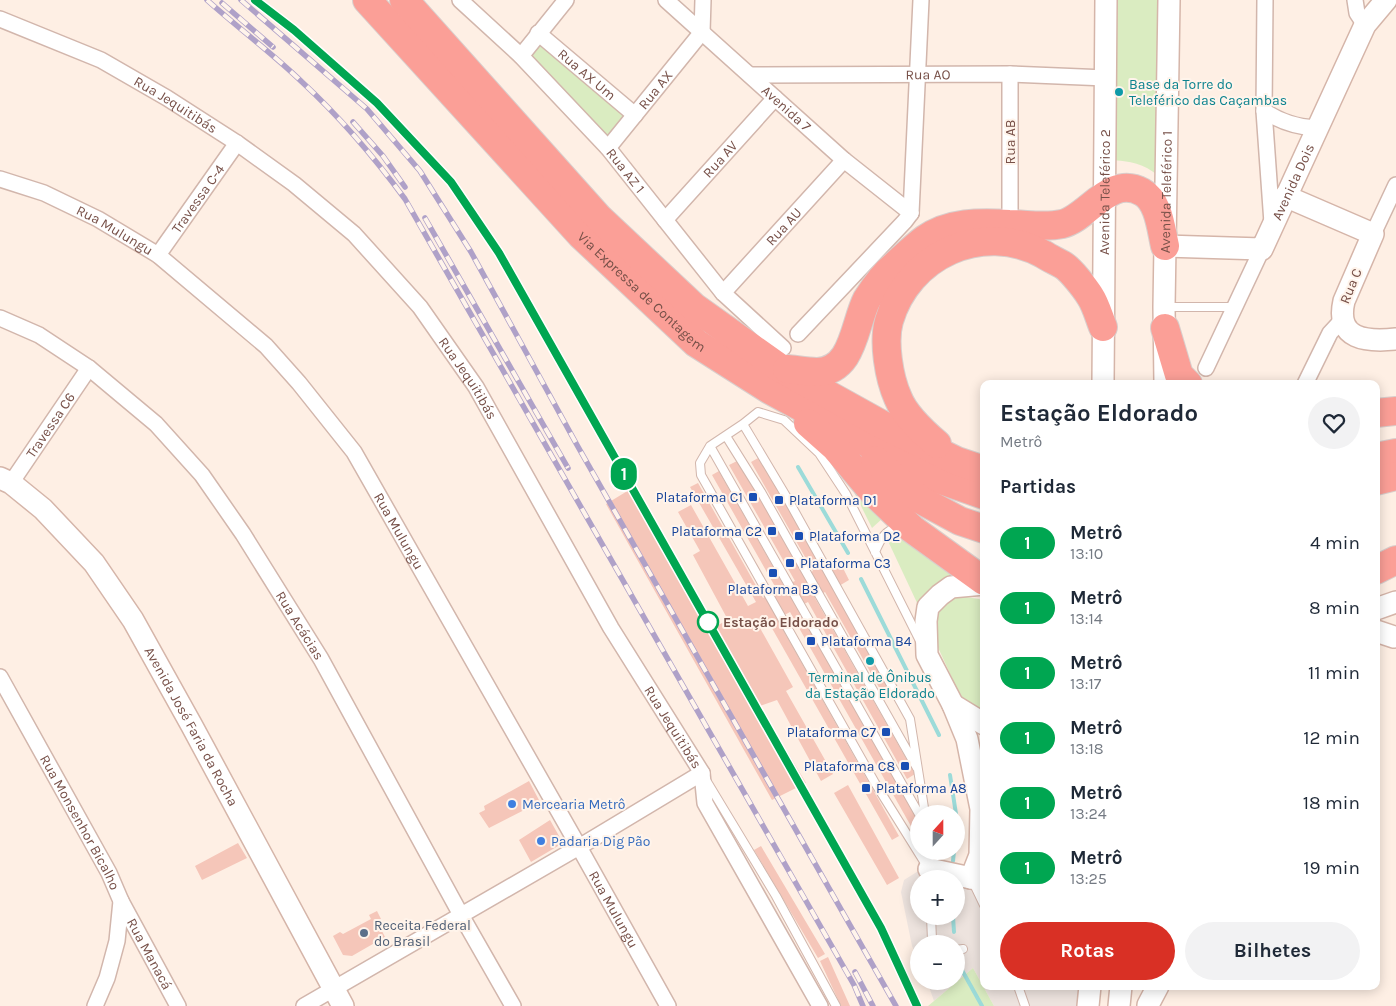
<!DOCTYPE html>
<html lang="pt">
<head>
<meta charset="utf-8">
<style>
	:root { --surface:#fff; --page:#f2f2f3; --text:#1f2937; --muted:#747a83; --accent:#d93025 }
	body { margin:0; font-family:Karla,sans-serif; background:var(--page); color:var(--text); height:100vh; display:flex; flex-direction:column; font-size:19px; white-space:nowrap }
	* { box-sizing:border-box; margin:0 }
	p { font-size:16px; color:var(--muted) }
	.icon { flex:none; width:28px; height:28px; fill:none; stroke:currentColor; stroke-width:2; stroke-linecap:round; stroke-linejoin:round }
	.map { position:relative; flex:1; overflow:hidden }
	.sheet { position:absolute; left:980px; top:380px; width:400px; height:610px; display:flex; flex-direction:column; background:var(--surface); border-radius:10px; box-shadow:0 2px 12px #0003 }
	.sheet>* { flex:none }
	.badge { padding:0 10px; border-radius:16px; font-size:18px; line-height:32px }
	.needle { width:32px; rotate:21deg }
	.controls { position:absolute; left:910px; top:805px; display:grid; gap:10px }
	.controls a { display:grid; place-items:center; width:55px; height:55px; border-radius:50%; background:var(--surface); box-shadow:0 2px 12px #0003; font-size:25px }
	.map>.badge { position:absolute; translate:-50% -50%; box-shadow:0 0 0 2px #fff }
	h2 { padding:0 20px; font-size:19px; line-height:45px }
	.round { display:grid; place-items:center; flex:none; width:52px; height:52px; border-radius:26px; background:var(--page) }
	.overview { display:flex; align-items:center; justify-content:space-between; height:85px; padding:0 20px }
	h1 { font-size:24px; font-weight:700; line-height:38px }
	.primary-button { display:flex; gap:10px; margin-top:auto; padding:10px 20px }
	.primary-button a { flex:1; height:58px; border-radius:30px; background:var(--accent); color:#fff; font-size:20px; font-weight:700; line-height:58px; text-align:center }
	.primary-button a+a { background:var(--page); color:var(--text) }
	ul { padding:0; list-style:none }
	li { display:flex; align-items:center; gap:15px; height:65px; padding:0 20px }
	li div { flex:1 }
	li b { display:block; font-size:19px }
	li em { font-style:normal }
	li .badge { min-width:55px; font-weight:700; text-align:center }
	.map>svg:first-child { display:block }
</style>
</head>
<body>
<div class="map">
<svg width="1396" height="1006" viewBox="0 0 1396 1006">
	<rect width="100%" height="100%" fill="#feefe4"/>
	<path fill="#ede3de" d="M 920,870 L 951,879 L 919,879 L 919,916 L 956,916 L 956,880 L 984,884 L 984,986 L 1079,986 L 1077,1006 L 994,1006 L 973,968 L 934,1001 L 927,981 L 956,981 L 956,944 L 919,944 L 919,961 L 912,946 L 901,892 L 904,880 Z"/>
	<path fill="#daecc1" d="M 1113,0 L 1163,0 L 1162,179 C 1145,164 1135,162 1113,160 Z
		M 538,34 L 633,116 L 608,147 L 523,53 Z
		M 853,490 L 883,518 L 872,528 Z
		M 902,533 L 967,576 L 919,607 L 888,541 L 893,535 Z
		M 959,596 L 979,599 L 984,601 L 984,716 L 962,700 L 936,643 L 933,612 L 941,601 Z
		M 973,968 L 994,1006 L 928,1006 L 934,1001 Z"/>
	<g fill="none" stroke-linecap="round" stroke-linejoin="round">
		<path stroke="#9cdbd9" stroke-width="4" d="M 798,467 L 848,553
			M 861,579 L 939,735
			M 950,775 L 956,814
			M 956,818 L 956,829
			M 953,861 L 954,851
			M 953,916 L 954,932
			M 958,963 L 982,1006"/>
	</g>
	<path fill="#f5c6b9" d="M 760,457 L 822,566 L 837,558 L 843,568 L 849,580 L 834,589 L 894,694 L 885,698 L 825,592 L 815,598 L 915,774 L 907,779 L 808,602 L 798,607 L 919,821 L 919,824 L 912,828 L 790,612 L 777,619 L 899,836 L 892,840 L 769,623 L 760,628 L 793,687 L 786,691 L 833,774 L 821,781 L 777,700 L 760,706 L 806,783 L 772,800 L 606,504 L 634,487 L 714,627 L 728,620 L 693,555 L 700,551 L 678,512 L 691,505 L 748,606 L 756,602 L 690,487 L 698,483 L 763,598 L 777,590 L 712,475 L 719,471 L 784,586 L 795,581 L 729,465 L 739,460 L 804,576 L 813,571 L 751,462 Z
		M 529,781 L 540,802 L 489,828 L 479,813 L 485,810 L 484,806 Z
		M 848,785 L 899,878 L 887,885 L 834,793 Z
		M 550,820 L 563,843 L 531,862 L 519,840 Z
		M 238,843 L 247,858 L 202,880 L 195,866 Z
		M 761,846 L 825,954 L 818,958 L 754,850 Z
		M 377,911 L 381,919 L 377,921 L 385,937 L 352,956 L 343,955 L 333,936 L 340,932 L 343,934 L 371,919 L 369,915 Z
		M 828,957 L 850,1006 L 841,1006 L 820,961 Z"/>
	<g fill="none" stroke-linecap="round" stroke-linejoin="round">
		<g stroke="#d2b6ac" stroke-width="10">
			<path id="lane" d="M 1166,307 L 1234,307
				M 743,424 L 786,496 L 910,719 L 925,814
				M 726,436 L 761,492 L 917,768
				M 710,446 L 919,814
				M 875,552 C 881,538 885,530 900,527
				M 920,641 L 846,494 L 819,453 L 784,420 L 758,412 L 743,424 L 710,446 L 700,463 L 701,475 L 875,783 L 928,868
				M 706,780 L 776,896 L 836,1006
				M 928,851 L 929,867
				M 972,880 L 984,905
				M 931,916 L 932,940 L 934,944
				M 956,950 L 963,949
				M 1018,986 L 1025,1006"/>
		</g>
		<g stroke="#d2b6ac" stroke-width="18">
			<g id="street">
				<path id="s1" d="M 460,0 L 521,56 L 608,148 L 723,293 L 783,348"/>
				<path id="s2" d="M 666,0 L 844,160 L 911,213"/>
				<path d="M 1265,0 L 1264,111 L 1272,223"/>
				<path d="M 1355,0 L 1357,13 L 1365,25"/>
				<path id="s3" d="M 0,19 L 101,60 L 167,98 L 237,143 L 294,184 L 354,234 L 420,307 L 476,387 L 611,628 L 702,773 L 705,803 L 820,1006"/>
				<path id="s4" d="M 538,33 L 635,115"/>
				<path d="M 521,56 L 566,0"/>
				<path id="s5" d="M 750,75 L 1010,74 L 1106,78"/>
				<path d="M 1264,111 C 1281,122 1296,127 1316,128"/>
				<path id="s6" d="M 608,148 L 702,32 L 703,0"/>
				<path id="s7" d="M 0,179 L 44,193 L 98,219 L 158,255 L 266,346 L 299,383 L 354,452 L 579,847 L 668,1006"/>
				<path d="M 1010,210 L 1010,74"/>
				<path d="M 911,213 L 921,0"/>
				<path id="s8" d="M 665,220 L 775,98"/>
				<path d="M 1373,234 L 1396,185"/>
				<path id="s9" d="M 158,255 L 237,143"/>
				<path id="s10" d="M 723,293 L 844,160"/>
				<path id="s11" d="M 0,318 L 39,335 L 89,368 L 156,424 L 202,475 L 243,534 L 321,659 L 461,915 L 513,1006"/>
				<path d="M 798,334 L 905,221 L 911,213"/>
				<path d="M 1206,368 L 1262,249"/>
				<path d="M 1305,384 L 1330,333 L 1343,319"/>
				<path id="s12" d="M 11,483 L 89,368"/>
				<path id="s13" d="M 0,677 L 109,873 L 121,901 L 117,941 L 107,978 L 95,1006"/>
				<path id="s14" d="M 121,901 L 178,1006"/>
				<path d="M 304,1006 L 579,847 L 702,773"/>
			</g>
		</g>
		<g stroke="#d5b5a9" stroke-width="24">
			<g id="secondary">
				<path d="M 1285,196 L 1373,234 L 1344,301 C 1335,340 1367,342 1396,339"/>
				<path id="s15" d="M 1165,246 L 1262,249 L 1365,25 L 1386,0"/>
				<path id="s16" d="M 1103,384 L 1106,0"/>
				<path id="s17" d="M 1165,384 L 1164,307 L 1169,0"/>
				<path id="s18" d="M 0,478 L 11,483 L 43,509 L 94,563 L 133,620 L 192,726 L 343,1006"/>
				<path d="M 1376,609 L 1396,602"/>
				<path d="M 1376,631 L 1394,637"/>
				<path d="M 953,705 L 984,724"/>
				<path d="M 929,869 L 971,878 L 984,879"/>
				<path d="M 971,878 L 980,855 L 981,809 L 967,739 L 953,705 L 927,655 L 926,621 L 928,607 L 940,595 L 951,587 L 984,584"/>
				<path d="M 1148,1005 L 1158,986"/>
				<path d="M 1088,1006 L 1090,986"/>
				<path d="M 1119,1006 L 1121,986"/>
			</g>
		</g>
		<g stroke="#d9cecc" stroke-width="30">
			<g id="highway">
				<path id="s19" d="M 367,0 L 581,235 L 696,343 L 770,390 L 924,474 L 984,495"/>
				<path d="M 404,0 L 599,218 L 694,307 L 780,368 L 881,424 L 957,461 L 984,470"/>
				<path d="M 1165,328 L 1179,375 L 1188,384"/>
				<path d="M 787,369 C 797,370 808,372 817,372 C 854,371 854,324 867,299 C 874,288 883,275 893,267 C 903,258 914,247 925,239 C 949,222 980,222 1009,224 C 1026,224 1044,228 1062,224 C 1088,218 1110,174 1142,192 C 1159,201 1161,229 1165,246"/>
				<path d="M 1376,413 L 1396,411"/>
				<path d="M 808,423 L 835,447 L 873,492 L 912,529 L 984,581"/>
				<path d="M 937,444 C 923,432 905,416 898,398 C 889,378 883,342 889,321 C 908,255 982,221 1043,254 C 1049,258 1056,261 1063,265 C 1071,270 1085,288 1090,296 C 1096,305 1099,317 1103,327"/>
				<path d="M 1376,457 L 1396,453"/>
				<path d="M 875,460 L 921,500 L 960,521 L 984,529"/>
				<path d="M 1376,481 L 1396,476"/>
				<path d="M 1376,570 L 1396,560"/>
			</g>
		</g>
		<use href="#lane" stroke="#fff" stroke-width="8"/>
		<use href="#street" stroke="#fff" stroke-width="15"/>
		<use href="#secondary" stroke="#fff" stroke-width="21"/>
		<use href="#highway" stroke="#fb9f97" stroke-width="28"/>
		<g stroke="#afa1c8" stroke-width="5.5">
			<path id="rail" d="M 207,0 C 238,28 272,53 302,82 C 341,118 374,157 405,199 L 854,985 L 863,1006
				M 241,0 L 367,109 L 420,171 L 471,252 L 577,445 L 896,1006
				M 255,0 C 325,55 391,113 450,181 C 468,203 483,230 499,253 L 881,928 L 917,1006
				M 222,3 L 273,47
				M 353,122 L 383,156 L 405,187
				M 425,218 L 568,468
				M 855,972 L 873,1006"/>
		</g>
		<use href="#rail" stroke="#fff4eb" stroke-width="4" stroke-dasharray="11" stroke-linecap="butt"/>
	</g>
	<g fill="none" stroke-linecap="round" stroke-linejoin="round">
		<g stroke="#fff" stroke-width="11">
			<path id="line" d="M 255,0 L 294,30 L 377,103 L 451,182 L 499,253 L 881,928 L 917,1006"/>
		</g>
		<use href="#line" stroke="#00a651" stroke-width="8"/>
	</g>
	<g fill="#0f9aa8" stroke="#fff4eb" stroke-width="2">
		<circle cx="1119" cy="92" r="5"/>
		<circle cx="870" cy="661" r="5"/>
	</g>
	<g fill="#1a4fb4" stroke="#fff4eb" stroke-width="2">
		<rect x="748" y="492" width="10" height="10" rx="2.5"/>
		<rect x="774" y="495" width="10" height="10" rx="2.5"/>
		<rect x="767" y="526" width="10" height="10" rx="2.5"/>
		<rect x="794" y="531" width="10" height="10" rx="2.5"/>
		<rect x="785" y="558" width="10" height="10" rx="2.5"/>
		<rect x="768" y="568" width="10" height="10" rx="2.5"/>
		<rect x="806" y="636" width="10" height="10" rx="2.5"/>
		<rect x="881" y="727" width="10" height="10" rx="2.5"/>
		<rect x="900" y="761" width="10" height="10" rx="2.5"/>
		<rect x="861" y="783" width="10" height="10" rx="2.5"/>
	</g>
	<circle fill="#fff" stroke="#00a651" stroke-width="2.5" cx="708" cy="622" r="10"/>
	<g fill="#3f7fe0" stroke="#fff4eb" stroke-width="2">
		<circle cx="512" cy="804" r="5"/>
		<circle cx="541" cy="841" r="5"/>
	</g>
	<circle fill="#5c6f8a" stroke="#fff4eb" stroke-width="2" cx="364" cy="933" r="5"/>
	<g text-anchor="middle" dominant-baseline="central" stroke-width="4" stroke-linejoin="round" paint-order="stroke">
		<g font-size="14" fill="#775048" stroke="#fff4eb">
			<text stroke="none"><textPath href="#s4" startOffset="64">Rua AX Um</textPath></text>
			<text stroke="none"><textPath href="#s5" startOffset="178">Rua AO</textPath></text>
			<text stroke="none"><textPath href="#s6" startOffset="75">Rua AX</textPath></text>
			<text stroke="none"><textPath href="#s3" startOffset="196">Rua Jequitibás</textPath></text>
			<text stroke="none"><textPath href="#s2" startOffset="162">Avenida 7</textPath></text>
			<text transform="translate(1010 142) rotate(-90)">Rua AB</text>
			<text stroke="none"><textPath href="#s8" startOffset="82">Rua AV</textPath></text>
			<text stroke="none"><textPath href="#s1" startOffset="238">Rua AZ 1</textPath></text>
			<text stroke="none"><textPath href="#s15" startOffset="171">Avenida Dois</textPath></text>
			<text stroke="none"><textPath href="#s16" startOffset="192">Avenida Teleférico 2</textPath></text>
			<text stroke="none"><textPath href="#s17" startOffset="192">Avenida Teleférico 1</textPath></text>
			<text stroke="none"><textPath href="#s9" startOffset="69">Travessa C-4</textPath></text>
			<text stroke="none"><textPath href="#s10" startOffset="90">Rua AU</textPath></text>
			<text stroke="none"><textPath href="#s7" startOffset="126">Rua Mulungu</textPath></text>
			<text transform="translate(1351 286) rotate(-68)">Rua C</text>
			<text stroke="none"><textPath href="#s19" startOffset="401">Via Expressa de Contagem</textPath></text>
			<text stroke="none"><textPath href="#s3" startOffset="601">Rua Jequitibás</textPath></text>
			<text stroke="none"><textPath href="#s12" startOffset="70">Travessa C6</textPath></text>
			<text stroke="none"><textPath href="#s7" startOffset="546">Rua Mulungu</textPath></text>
			<text stroke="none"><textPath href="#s11" startOffset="438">Rua Acácias</textPath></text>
			<text stroke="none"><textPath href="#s18" startOffset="318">Avenida José Faria da Rocha</textPath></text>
			<text stroke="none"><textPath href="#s3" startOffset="1006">Rua Jequitibás</textPath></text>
			<text stroke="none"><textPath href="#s13" startOffset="166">Rua Monsenhor Bicalho</textPath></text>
			<text stroke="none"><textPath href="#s7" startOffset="981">Rua Mulungu</textPath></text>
			<text stroke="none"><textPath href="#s14" startOffset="60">Rua Manacá</textPath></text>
		</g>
		<g font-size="14" fill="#0d838f" stroke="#fff4eb" text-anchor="start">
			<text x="1129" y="84">Base da Torre do<tspan x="1129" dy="16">Teleférico das Caçambas</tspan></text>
			<text x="870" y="677" text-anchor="middle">Terminal de Ônibus<tspan x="870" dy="16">da Estação Eldorado</tspan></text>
		</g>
		<g font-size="14" fill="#164399" stroke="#fff4eb" text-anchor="start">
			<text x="743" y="497" text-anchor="end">Plataforma C1</text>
			<text x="789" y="500">Plataforma D1</text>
			<text x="762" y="531" text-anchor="end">Plataforma C2</text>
			<text x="809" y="536">Plataforma D2</text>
			<text x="800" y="563">Plataforma C3</text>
			<text x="773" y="589" text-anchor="middle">Plataforma B3</text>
			<text x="821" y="641">Plataforma B4</text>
			<text x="876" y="732" text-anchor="end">Plataforma C7</text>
			<text x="895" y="766" text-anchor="end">Plataforma C8</text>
			<text x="876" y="788">Plataforma A8</text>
		</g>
		<g font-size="14" font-weight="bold" fill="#775048" stroke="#fff4eb" text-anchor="start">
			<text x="723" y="622">Estação Eldorado</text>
		</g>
		<g font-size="14" fill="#366cbe" stroke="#fff4eb" text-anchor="start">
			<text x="522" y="804">Mercearia Metrô</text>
			<text x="551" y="841">Padaria Dig Pão</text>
		</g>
		<g font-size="14" fill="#4e5e75" stroke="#fff4eb" text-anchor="start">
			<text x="374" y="925">Receita Federal<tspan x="374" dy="16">do Brasil</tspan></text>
		</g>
	</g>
</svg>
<div class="controls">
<a><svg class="needle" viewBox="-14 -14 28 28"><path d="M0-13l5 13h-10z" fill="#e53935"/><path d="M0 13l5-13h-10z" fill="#747a83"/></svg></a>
<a>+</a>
<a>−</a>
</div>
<b class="badge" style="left:624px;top:474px;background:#00a651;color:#fff">1</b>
<section class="sheet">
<div class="overview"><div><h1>Estação Eldorado</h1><p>Metrô</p></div><a class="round"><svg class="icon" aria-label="heart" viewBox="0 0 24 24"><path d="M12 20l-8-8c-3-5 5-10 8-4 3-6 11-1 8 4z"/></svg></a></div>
<h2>Partidas</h2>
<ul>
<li><span class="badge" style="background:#00a651;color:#fff">1</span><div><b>Metrô</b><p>13:10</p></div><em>4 min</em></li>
<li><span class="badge" style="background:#00a651;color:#fff">1</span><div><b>Metrô</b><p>13:14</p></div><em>8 min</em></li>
<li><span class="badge" style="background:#00a651;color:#fff">1</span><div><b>Metrô</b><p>13:17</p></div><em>11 min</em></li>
<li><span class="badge" style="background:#00a651;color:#fff">1</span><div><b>Metrô</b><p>13:18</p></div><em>12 min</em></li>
<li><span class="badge" style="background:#00a651;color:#fff">1</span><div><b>Metrô</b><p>13:24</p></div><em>18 min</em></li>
<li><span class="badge" style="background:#00a651;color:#fff">1</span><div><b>Metrô</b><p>13:25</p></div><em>19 min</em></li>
</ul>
<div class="primary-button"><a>Rotas</a><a>Bilhetes</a></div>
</section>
</div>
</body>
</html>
